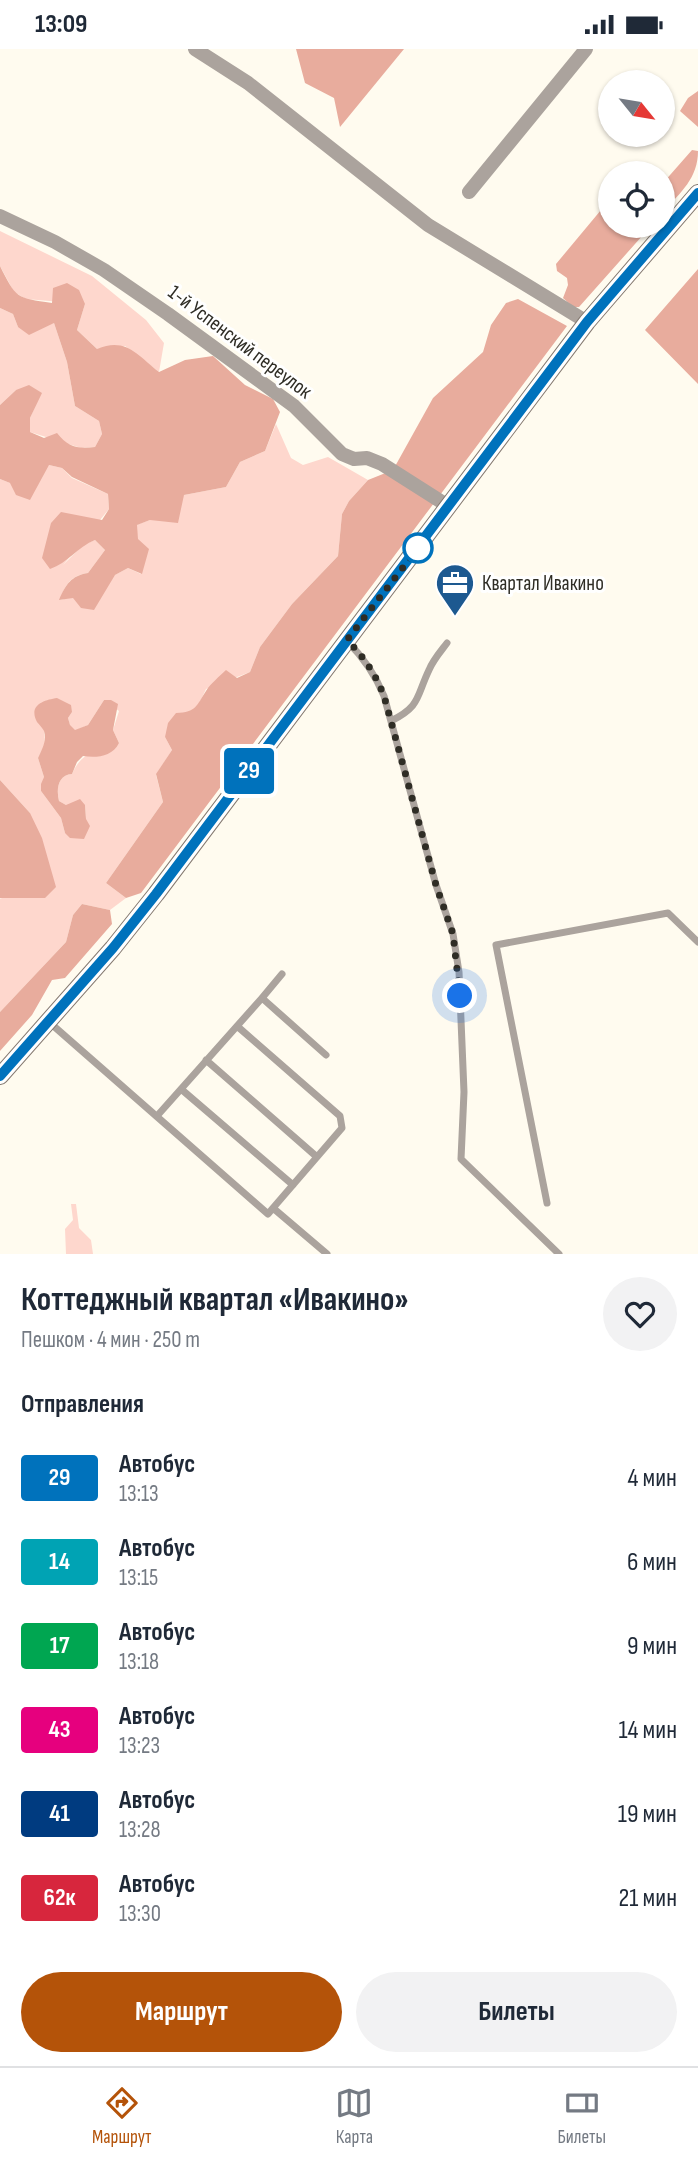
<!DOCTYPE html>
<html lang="ru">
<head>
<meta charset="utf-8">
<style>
	:root { --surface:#fff; --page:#f2f2f3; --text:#1f2937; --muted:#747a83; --line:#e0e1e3; --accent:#b45309 }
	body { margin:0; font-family:"Sofia Sans Condensed",sans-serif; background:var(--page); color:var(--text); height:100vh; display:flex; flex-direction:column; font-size:26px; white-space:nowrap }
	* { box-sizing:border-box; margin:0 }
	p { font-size:23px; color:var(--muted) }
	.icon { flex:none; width:38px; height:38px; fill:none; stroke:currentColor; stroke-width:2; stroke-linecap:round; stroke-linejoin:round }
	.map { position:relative; height:1205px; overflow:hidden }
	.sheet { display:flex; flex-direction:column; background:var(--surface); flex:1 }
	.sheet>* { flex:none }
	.badge { padding:0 14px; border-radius:5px; font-size:24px; line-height:46px }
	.needle { width:46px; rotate:120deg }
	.fabs { position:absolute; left:598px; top:21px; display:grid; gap:14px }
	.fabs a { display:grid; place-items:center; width:77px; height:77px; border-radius:50%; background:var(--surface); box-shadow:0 2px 5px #0004; font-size:35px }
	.you { position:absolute; width:35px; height:35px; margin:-18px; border:5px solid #fff; border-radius:50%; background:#1a73e8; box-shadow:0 0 0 10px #1a73e833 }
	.map>.badge { position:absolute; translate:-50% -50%; box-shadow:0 0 0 4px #fff }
	h2 { padding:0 21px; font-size:26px; line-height:63px }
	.round { display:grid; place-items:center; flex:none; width:74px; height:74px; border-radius:37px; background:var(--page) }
	.headline { display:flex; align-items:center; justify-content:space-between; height:119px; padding:0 21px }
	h1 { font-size:33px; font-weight:700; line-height:52px }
	.primary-button { display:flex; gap:14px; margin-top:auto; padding:14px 21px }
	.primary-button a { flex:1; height:80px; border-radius:42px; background:var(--accent); color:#fff; font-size:28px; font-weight:700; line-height:80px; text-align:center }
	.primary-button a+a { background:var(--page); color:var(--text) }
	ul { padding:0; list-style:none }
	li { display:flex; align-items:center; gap:21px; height:84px; padding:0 21px }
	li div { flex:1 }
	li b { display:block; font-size:26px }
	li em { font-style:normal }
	li .badge { min-width:77px; font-weight:700; text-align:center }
	.status { display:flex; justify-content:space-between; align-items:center; height:49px; padding:0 35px; background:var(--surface); direction:ltr }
	.status svg { height:19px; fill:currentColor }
	.tab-bar { display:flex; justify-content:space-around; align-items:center; height:98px; border-top:2px solid var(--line); background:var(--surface); font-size:19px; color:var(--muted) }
	.tab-bar a { display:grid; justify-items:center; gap:4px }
	.tab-bar .on { color:var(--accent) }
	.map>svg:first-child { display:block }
</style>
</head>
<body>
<div class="status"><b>13:09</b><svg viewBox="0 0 49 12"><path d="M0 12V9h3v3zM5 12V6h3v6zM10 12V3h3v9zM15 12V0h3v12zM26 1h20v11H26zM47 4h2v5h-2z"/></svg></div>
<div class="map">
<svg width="698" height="1205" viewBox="0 0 698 1205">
	<rect width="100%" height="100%" fill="#fffbef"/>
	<path fill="#fed7cd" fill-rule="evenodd" d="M 0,182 L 92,227 L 146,271 L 164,294 L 159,323 L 125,297 L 97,300 L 77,281 L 85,255 L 26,250 L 14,243 L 0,217 Z
		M 0,259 L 13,265 L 18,278 L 54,274 L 67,313 L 75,357 L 99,372 L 102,385 L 95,398 L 81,399 L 30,383 L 30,369 L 41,344 L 16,341 L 0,356 Z
		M 276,375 L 291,409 L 303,416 L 328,408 L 368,431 L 349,452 L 342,465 L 338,507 L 292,555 L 260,598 L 250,623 L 206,640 L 199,655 L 165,688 L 172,701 L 156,726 L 163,753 L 106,834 L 126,849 L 110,861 L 82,855 L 73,866 L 66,893 L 0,963 L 0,849 L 1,850 L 30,764 L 0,731 L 0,430 L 10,434 L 49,416 L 62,419 L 72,429 L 108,445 L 109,460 L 63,516 L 83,496 L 95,491 L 105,501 L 88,524 C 71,527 66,534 60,551 L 73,548 L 128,519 L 141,525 L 136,476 L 150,471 L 184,446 L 226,438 L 240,413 L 265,402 ZM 104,651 L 119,662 L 113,681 L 119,694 C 97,702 82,702 72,725 C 58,726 56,740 59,752 L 66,756 L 85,756 L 86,770 L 65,784 L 61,769 L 41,742 L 44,728 L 38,709 L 45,696 L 44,682 L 72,663 L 68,669 L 70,677 L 75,682 L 88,676 Z
		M 71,1155 L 76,1155 L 79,1179 L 91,1191 L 93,1205 L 66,1205 L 65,1180 L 73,1171 Z"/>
	<path fill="#e8ac9d" d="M 296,0 L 404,0 L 340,78 L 334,49 L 305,34 Z
		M 698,42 L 698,78 L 680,62 L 688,49 Z
		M 692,101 L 698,102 C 698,129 681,143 663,163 L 663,134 Z
		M 611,149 L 611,177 L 651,177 L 579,258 L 573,258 L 563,249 L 568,236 L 567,229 L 557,222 L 556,215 Z
		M 0,217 C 16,249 16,249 52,254 L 53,239 L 67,234 L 79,241 L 85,255 L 77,281 L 97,300 C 126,288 137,306 159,323 L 185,311 L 213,307 L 245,336 L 273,350 L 280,363 L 265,402 L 240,413 L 226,438 L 184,446 L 178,474 L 150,471 L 137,476 L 138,490 L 149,500 L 142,525 L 128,519 L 115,526 L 94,561 L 81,559 L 73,549 L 59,551 C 66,535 71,527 88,524 L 105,501 L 95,491 C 77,498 68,514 50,520 L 42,509 L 51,474 L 61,463 L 102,471 L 109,460 L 108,445 L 72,428 L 62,419 L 49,416 L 30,451 L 16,446 L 10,434 L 0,430 L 0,356 L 16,341 L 29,336 L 42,344 L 30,369 L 30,383 L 44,389 L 57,384 C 68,398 77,400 95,398 L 102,385 L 99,372 L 75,357 L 67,313 L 54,274 L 29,286 L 18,278 L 13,265 L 0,259 Z
		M 698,220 L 698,335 L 645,281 Z
		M 518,250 L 567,277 L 141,844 L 126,849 L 106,834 L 163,753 L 156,725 L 172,701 L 165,688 L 168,674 L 176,664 C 197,663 196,657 206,642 C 211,634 219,628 226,621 L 237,629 L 250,623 L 260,598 L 292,555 L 338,507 L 342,465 L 349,452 L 368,431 L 393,421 L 433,349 L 483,303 L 491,276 L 506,254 Z
		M 57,649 L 71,656 L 72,663 L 68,669 L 70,676 L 75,681 L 88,676 L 104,651 L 111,651 L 118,655 L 113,681 L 119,694 C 112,708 96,709 83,707 L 77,713 L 72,725 C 58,726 56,740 59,752 L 66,756 L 80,750 L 85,756 L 86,770 L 90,777 L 84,790 L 70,789 L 65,784 L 61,769 L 41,742 L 41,735 L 44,728 L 38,709 C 42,700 47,692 44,682 C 43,680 39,675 37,673 C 28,656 44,651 57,649 Z
		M 0,731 L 30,764 L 42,789 L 56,838 L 45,849 L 0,849 Z
		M 82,855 L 110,861 L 112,875 L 65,929 L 52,931 L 32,966 L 0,1002 L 0,963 L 66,893 L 73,866 Z"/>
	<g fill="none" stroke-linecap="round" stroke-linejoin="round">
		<path stroke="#aba39d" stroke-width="7" d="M 347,592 C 364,609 375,625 384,647 L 436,836 L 453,885 L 459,923 L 464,1043 L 461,1110 L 559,1205
			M 391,672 C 421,657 416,648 429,621 C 433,611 441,602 447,594
			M 262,949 L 282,925
			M 49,973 L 268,1165 L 273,1159 L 327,1205
			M 237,977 L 340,1067 L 342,1079 L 273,1159
			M 206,1011 L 317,1108
			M 181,1040 L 293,1136
			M 157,1067 L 262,949 L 326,1006
			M 547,1154 L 496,896 L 668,864 L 698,893"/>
		<path stroke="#aba39d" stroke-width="14" d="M 195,0 L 248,34 L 428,176 L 587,273
			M 469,143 L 586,0
			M 0,167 L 55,193 L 104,221 L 168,265 L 294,357 L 342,405 L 354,410 L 367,409 L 382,415 L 448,457"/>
		<path stroke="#847970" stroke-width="18" d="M 0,1027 L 113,899 L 156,845 L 587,273 L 698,144"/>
	</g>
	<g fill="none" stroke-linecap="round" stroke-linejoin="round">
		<g stroke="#fff" stroke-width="16">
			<path id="line" d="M 0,1027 L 113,899 L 156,845 L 587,273 L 698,144"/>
		</g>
		<use href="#line" stroke="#0072bc" stroke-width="10"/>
		<path stroke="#2f2d25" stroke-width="7" stroke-dasharray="0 12.6" d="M 418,499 L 347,591 C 364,608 375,624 384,647 L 436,836 L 453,885 L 460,947"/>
	</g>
	<defs>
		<g id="office-pin" transform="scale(2.0125)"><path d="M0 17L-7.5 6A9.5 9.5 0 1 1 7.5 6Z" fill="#1d5990" stroke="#fff"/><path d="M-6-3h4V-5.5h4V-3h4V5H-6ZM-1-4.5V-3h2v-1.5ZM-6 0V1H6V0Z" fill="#fff"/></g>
	</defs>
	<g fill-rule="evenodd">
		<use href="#office-pin" x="455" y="534"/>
	</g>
	<circle fill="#fff" stroke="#0072bc" stroke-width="3.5" cx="418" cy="499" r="14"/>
	<g text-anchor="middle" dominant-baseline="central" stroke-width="6" stroke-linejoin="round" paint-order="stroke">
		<g font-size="21" fill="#2f2d25" stroke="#fff">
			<text transform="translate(240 293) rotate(37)">1-й Успенский переулок</text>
		</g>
		<g font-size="21" fill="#2f2d25" stroke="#fff" text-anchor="start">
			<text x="482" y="534">Квартал Ивакино</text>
		</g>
	</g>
</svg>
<div class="fabs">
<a><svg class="needle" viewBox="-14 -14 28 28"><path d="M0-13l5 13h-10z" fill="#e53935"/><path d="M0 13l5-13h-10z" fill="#747a83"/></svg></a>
<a><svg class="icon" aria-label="locate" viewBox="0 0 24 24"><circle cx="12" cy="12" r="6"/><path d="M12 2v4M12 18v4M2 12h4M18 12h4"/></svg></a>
</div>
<div class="you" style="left:460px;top:947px"></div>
<b class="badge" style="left:249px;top:722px;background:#0072bc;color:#fff">29</b>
</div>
<section class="sheet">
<div class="headline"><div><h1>Коттеджный квартал «Ивакино»</h1><p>Пешком · 4 мин · 250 m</p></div><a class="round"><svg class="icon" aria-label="heart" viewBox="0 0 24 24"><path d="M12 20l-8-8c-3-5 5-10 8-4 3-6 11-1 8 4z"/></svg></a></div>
<h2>Отправления</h2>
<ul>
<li><span class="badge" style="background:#0072bc;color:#fff">29</span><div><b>Автобус</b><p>13:13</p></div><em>4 мин</em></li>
<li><span class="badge" style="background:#00a3b4;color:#fff">14</span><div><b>Автобус</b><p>13:15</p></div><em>6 мин</em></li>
<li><span class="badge" style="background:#00a651;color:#fff">17</span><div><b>Автобус</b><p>13:18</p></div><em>9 мин</em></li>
<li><span class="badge" style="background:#e6007e;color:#fff">43</span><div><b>Автобус</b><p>13:23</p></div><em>14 мин</em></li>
<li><span class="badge" style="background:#003b80;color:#fff">41</span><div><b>Автобус</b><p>13:28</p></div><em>19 мин</em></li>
<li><span class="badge" style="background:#d7263d;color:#fff">62к</span><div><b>Автобус</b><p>13:30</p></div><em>21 мин</em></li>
</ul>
<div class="primary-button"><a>Маршрут</a><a>Билеты</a></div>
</section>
<nav class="tab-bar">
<a class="on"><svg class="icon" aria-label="directions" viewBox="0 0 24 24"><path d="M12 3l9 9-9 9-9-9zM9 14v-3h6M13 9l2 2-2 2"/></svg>Маршрут</a>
<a><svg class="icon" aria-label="map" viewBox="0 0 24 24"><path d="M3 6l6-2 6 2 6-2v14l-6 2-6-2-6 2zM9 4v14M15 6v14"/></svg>Карта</a>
<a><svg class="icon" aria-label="tickets" viewBox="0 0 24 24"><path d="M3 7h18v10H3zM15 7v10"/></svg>Билеты</a>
</nav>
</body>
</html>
